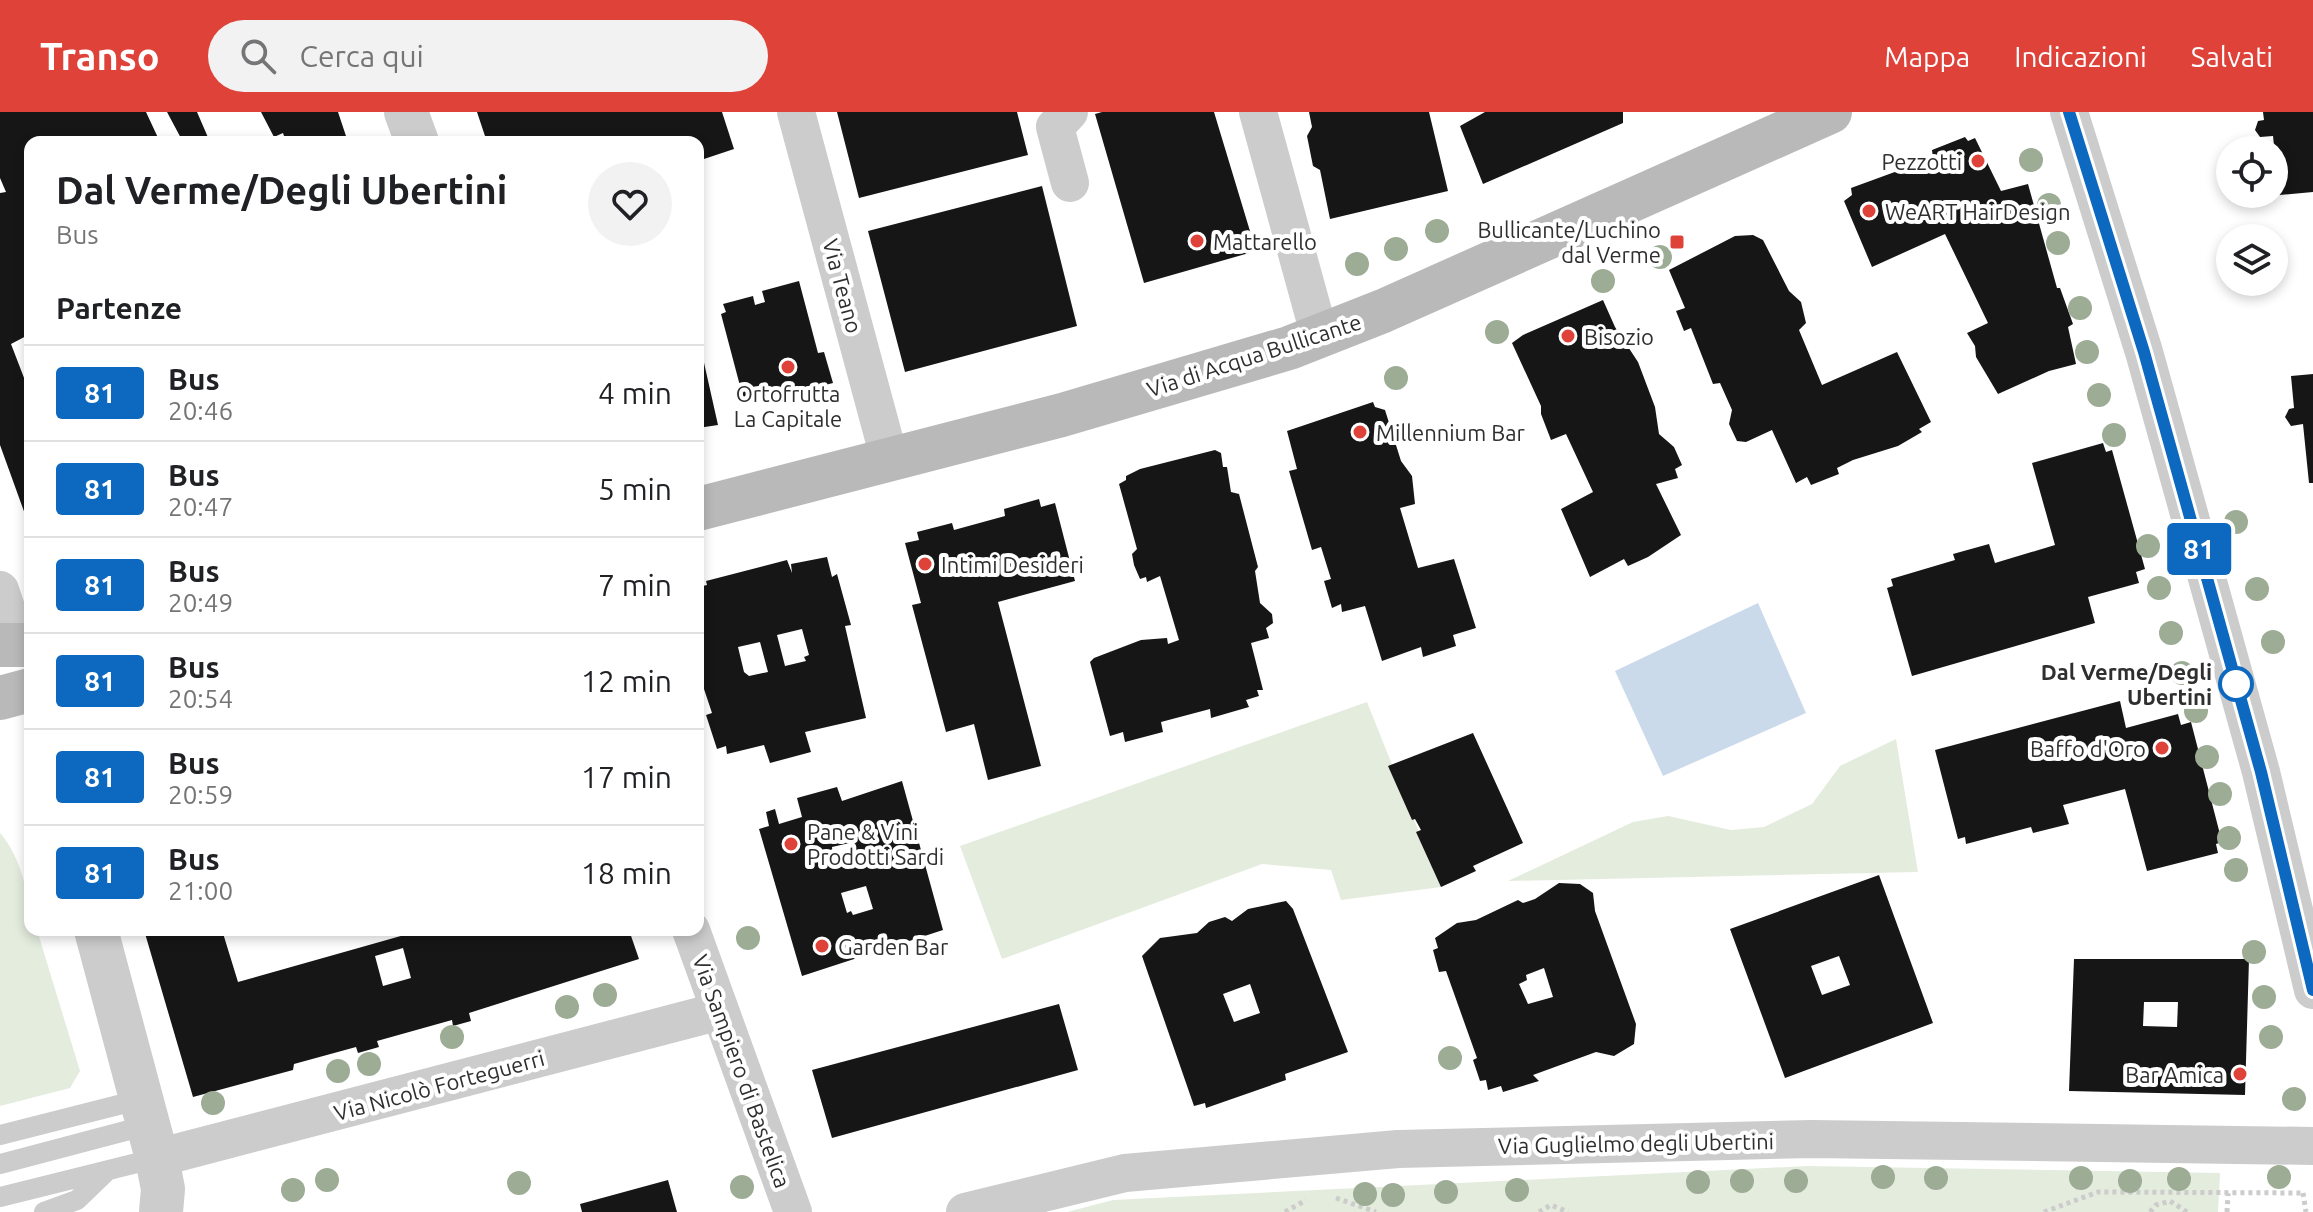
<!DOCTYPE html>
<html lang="it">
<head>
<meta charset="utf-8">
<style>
	:root { --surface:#fff; --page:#f2f2f2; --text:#202124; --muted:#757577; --line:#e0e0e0; --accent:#de4239 }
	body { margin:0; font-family:Ubuntu,sans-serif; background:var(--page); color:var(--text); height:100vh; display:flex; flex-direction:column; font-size:30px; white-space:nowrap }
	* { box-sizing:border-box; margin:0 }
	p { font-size:26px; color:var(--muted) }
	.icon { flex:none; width:44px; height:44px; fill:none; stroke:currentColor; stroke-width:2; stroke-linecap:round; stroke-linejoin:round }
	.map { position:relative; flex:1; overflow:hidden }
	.side { position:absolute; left:24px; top:24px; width:680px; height:800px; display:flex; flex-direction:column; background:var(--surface); border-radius:16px; box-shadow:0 4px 12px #0003 }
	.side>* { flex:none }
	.badge { padding:0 16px; border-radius:6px; font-size:28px; line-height:52px }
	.fabs { position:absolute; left:2216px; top:24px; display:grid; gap:16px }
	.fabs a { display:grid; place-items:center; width:72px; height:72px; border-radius:50%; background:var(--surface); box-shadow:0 4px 12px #0003; font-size:40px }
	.map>.badge { position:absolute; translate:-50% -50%; box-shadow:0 0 0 4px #fff }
	h2 { padding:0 32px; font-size:30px; line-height:72px }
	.round { display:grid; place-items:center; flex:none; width:84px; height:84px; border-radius:42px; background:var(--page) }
	.head { display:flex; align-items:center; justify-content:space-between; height:136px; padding:0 32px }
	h1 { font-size:38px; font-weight:600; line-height:60px }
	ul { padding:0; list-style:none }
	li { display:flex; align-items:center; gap:24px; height:96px; padding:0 32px; border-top:2px solid var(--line) }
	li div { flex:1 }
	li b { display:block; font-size:30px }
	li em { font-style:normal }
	li .badge { min-width:88px; font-weight:700; text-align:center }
	header { display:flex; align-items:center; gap:48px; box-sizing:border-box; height:112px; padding:0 40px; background:var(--accent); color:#fff }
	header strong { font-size:38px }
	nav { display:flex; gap:44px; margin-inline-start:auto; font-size:28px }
	.search { width:560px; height:72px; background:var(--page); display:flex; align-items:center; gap:20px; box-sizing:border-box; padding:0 28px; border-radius:44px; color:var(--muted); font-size:30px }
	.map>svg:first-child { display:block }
</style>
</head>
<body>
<header>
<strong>Transo</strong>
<div class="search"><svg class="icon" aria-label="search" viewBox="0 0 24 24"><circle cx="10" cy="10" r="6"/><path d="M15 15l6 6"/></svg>Cerca qui</div>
<nav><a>Mappa</a><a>Indicazioni</a><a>Salvati</a></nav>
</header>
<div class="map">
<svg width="2313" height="1100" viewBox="0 0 2313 1100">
	<rect width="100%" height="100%" fill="#fff"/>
	<path fill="#e4ecde" d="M 1367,590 L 1441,775 L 1341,788 L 1331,758 L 1262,752 L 1002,847 L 960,734 Z
		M 1896,627 L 1918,760 L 1508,769 L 1633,710 L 1668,704 L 1731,718 L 1764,715 L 1812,692 L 1840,654 Z
		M 0,721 C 22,746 30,786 30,818 L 37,818 L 80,959 L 70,976 L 0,994 Z
		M 1808,1054 L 2220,1061 L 2218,1100 L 1067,1100 L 1113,1088 Z"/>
	<path fill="#cbdaeb" d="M 1758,491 L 1806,601 L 1663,664 L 1615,559 Z"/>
	<path fill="#161616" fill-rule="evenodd" d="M 0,0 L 146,0 L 160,30 L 30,30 L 30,222 L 11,232 L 26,271 L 30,269 L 30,416 L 0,333 L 0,81 L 6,80 L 0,66 Z
		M 167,0 L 197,0 L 210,30 L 183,30 Z
		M 261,0 L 338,0 L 348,30 L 286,30 L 283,21 L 274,25 Z
		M 477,0 L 722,0 L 734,37 L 698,49 L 698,30 L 487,30 Z
		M 837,0 L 1017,0 L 1028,43 L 859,86 Z
		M 1102,0 L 1214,0 L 1256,139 L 1144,171 L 1095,2 Z
		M 1309,0 L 1429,0 L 1448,79 L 1330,107 L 1320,58 L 1313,54 L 1307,24 L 1312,15 Z
		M 1485,0 L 1623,0 L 1623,11 L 1483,72 L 1460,14 Z
		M 2263,0 L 2313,0 L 2313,80 L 2279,83 L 2273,24 L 2260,25 L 2255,18 L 2258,9 L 2264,8 Z
		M 1965,25 L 1968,29 L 1975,26 L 2001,79 L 2028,72 L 2057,176 L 2060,176 L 2073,212 L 2068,215 L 2076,252 L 2049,259 L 1998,282 L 1976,245 L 1975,234 L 1967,221 L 1988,211 L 1945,122 L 1872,155 L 1844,89 L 1852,83 L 1851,76 L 1933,46 L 1932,38 Z
		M 1042,74 L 1077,214 L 905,260 L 868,119 Z
		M 1753,123 L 1763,128 L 1789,179 L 1801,190 L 1806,211 L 1799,218 L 1822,273 L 1897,240 L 1931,310 L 1919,317 L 1922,320 L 1898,334 L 1853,348 L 1837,356 L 1839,362 L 1811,373 L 1807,365 L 1796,371 L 1772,318 L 1746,330 L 1737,329 L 1729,312 L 1732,298 L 1720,271 L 1713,272 L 1691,216 L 1684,219 L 1676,199 L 1685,196 L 1669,158 L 1735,124 Z
		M 799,169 L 818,241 L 824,240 L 833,271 L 798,280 L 797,275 L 744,289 L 721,202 L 726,200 L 723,192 L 753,184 L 755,193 L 765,190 L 762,179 Z
		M 1603,188 L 1615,215 L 1638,250 L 1655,295 L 1659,322 L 1674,335 L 1682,353 L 1675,357 L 1678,366 L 1656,372 L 1681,423 L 1648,445 L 1628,454 L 1624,447 L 1590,465 L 1561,397 L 1593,380 L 1566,322 L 1551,328 L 1541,302 L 1541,294 L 1512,231 L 1523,223 Z
		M 698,224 L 718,313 L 698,316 Z
		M 2313,262 L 2313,371 L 2309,371 L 2303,312 L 2291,314 L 2285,305 L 2289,297 L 2294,296 L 2291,264 Z
		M 1373,290 L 1375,295 L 1385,298 L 1401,349 L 1412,364 L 1415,392 L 1400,396 L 1418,456 L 1454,447 L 1476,516 L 1453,523 L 1456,534 L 1423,545 L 1421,535 L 1382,549 L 1365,494 L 1342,500 L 1341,492 L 1332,496 L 1324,469 L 1331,467 L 1321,435 L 1312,438 L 1289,359 L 1297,357 L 1287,319 Z
		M 2103,331 L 2106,340 L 2112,338 L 2145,457 L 2136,460 L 2139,471 L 2088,485 L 2095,511 L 1912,564 L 1887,476 L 1893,474 L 1891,467 L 1955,448 L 1953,442 L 1989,432 L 1995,451 L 2055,433 L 2032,351 Z
		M 1215,338 L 1221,341 L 1223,355 L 1227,355 L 1231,380 L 1239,382 L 1258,455 L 1255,459 L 1260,491 L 1272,502 L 1273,511 L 1266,516 L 1269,526 L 1251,531 L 1263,578 L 1257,578 L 1259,584 L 1246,588 L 1249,595 L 1211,606 L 1210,597 L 1161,610 L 1163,620 L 1125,630 L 1123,620 L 1110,624 L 1090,550 L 1094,546 L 1141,528 L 1167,526 L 1168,532 L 1179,528 L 1160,464 L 1147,470 L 1146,465 L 1140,467 L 1134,453 L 1132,442 L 1137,437 L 1119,372 L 1126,368 L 1126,364 L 1140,357 Z
		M 1039,387 L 1041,395 L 1055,391 L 1075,469 L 998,490 L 1041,654 L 988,668 L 974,612 L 946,620 L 912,493 L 921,491 L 905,431 L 919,428 L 917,420 L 952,411 L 954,418 L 1005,404 L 1004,397 Z
		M 827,445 L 832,465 L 837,462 L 851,513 L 845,514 L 866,606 L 805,620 L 811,640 L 770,651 L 764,633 L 727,642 L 726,634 L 717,637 L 706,603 L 712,601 L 698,559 L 698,475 L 707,473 L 706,469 L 787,448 L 792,461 L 791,452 ZM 802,517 L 809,543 L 804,545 L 806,549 L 785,554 L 777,523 ZM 760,530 L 768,560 L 749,564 L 744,560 L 738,535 Z
		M 2120,589 L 2126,616 L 2178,602 L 2181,613 L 2191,610 L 2222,730 L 2216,732 L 2218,741 L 2147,759 L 2125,677 L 2063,693 L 2069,712 L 2033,721 L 2031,715 L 1966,732 L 1965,725 L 1958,727 L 1935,638 Z
		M 1473,621 L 1523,731 L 1473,754 L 1476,759 L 1441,775 L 1416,720 L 1421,718 L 1415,707 L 1412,708 L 1388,654 Z
		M 902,669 L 943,818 L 802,864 L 759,717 L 769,714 L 766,700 L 775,697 L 779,712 L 802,705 L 797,686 L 837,675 L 842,689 ZM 854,730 L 859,750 L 834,756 L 832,735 ZM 866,774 L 873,797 L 853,803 L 851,799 L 847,801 L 841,781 Z
		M 1879,763 L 1933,911 L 1785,966 L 1730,817 ZM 1839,844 L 1850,873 L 1822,883 L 1811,854 Z
		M 1559,771 L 1580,772 L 1593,781 L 1595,799 L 1636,912 L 1634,932 L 1614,944 L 1596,940 L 1533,963 L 1539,969 L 1503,980 L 1501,974 L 1488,978 L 1486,968 L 1480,969 L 1473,948 L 1477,946 L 1446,859 L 1439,860 L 1433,838 L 1438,836 L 1435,826 L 1457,811 L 1476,808 L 1518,788 L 1523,791 L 1535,787 ZM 1544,856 L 1553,885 L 1528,892 L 1519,872 L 1527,868 L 1526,863 Z
		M 1286,789 L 1293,797 L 1348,940 L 1285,962 L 1286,968 L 1206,996 L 1205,991 L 1194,994 L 1142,844 L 1160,826 L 1197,821 L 1209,810 L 1225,805 L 1232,809 L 1248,797 ZM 1250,872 L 1260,901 L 1234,910 L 1223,882 Z
		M 144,818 L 222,818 L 238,870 L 422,818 L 629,818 L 639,847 L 469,901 L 471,909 L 453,914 L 452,908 L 377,929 L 379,935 L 358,941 L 356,935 L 294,952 L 293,958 L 193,985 ZM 403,836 L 411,866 L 383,874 L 375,844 Z
		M 2074,847 L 2249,847 L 2245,983 L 2069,979 ZM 2144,890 L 2178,890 L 2177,915 L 2143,914 Z
		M 1059,892 L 1078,958 L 832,1026 L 812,958 Z
		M 668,1068 L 677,1100 L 582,1100 L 580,1092 Z"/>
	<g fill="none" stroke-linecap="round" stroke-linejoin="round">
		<path stroke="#ccc" stroke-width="5" stroke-dasharray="4 4" stroke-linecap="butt" d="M 2303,1081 L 2306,1100
			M 1336,1086 L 1376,1100
			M 1285,1100 L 1306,1088
			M 1539,1100 L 1551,1093 L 1568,1100
			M 2044,1100 L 2098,1080 L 2302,1081
			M 2150,1100 L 2156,1093 L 2170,1089 L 2187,1100
			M 2227,1100 L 2228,1081"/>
		<path stroke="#ccc" stroke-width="20" d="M 0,1023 L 142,987
			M 0,1052 L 148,1013
			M 0,1085 L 157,1046
			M 44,1100 L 77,1088 L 105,1061"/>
		<path stroke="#ccc" stroke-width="38" d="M 796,0 L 890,349
			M 1069,0 L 1055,15 L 1070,71
			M 1258,0 L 1320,225
			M 2069,0 L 2144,240 L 2261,660 L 2313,878
			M 0,478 L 19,534
			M 691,818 L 793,1100
			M 157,1046 L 720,899
			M 965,1100 L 1125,1061 L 1398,1037 L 1812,1027 L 2313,1034"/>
		<path stroke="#ccc" stroke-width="44" d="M 406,0 L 417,30
			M 96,818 L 157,1046 L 163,1077 L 161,1100"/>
		<path stroke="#b9b9b9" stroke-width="44" d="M 698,397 L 1062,303 L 1289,236 L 1383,199 L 1830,0
			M 0,533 L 30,533
			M 0,586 L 30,578"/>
	</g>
	<g fill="#9dac95">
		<circle cx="2031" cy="48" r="12"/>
		<circle cx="2049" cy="93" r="12"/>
		<circle cx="1437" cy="119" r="12"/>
		<circle cx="2058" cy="131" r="12"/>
		<circle cx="1396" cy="137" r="12"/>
		<circle cx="1660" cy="145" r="12"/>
		<circle cx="1357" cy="152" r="12"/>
		<circle cx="1603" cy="169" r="12"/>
		<circle cx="2080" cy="196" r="12"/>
		<circle cx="1497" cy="220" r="12"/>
		<circle cx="2087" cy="240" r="12"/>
		<circle cx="1396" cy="266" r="12"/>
		<circle cx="2099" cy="283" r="12"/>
		<circle cx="2114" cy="323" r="12"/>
		<circle cx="2236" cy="410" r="12"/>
		<circle cx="2148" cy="434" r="12"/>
		<circle cx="2159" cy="476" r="12"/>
		<circle cx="2257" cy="477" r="12"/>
		<circle cx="2171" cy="521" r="12"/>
		<circle cx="2273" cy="530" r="12"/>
		<circle cx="2182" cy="561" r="12"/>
		<circle cx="2196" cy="599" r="12"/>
		<circle cx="2207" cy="645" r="12"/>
		<circle cx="2220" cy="682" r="12"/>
		<circle cx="2229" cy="726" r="12"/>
		<circle cx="2236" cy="758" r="12"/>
		<circle cx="748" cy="826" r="12"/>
		<circle cx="2254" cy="840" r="12"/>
		<circle cx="605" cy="883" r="12"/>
		<circle cx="2264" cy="885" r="12"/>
		<circle cx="567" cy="895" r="12"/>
		<circle cx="452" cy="925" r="12"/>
		<circle cx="2271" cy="925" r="12"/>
		<circle cx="1450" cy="946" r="12"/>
		<circle cx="369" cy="952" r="12"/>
		<circle cx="338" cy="959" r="12"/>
		<circle cx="2294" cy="987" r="12"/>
		<circle cx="213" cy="991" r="12"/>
		<circle cx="1883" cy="1065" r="12"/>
		<circle cx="2279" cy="1065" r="12"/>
		<circle cx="1936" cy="1066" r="12"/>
		<circle cx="2081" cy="1066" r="12"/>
		<circle cx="2179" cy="1067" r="12"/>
		<circle cx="327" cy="1068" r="12"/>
		<circle cx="1742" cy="1069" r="12"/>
		<circle cx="1796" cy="1069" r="12"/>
		<circle cx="2130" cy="1069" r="12"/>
		<circle cx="1698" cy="1070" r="12"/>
		<circle cx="519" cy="1071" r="12"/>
		<circle cx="742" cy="1075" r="12"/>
		<circle cx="293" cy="1078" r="12"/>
		<circle cx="1517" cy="1078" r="12"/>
		<circle cx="1446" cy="1080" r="12"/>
		<circle cx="1365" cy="1082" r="12"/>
		<circle cx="1393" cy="1083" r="12"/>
	</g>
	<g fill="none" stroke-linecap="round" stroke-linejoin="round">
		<g stroke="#fff" stroke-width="18">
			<path id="line" d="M 2069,0 L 2144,240 L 2261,660 L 2313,878"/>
		</g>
		<use href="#line" stroke="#0c69bf" stroke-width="12"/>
	</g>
	<g fill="#de4239" stroke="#fff" stroke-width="3">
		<circle cx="1978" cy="49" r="8"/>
		<circle cx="1869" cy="99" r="8"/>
		<circle cx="1197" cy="129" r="8"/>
		<rect x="1669" y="122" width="16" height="16" rx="4"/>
		<circle cx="1568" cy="224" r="8"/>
		<circle cx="788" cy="255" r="8"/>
		<circle cx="1360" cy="320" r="8"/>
		<circle cx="925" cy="452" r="8"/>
		<circle cx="2162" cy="636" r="8"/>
		<circle cx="791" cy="732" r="8"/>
		<circle cx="822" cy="834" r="8"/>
		<circle cx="2240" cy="962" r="8"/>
	</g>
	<circle fill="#fff" stroke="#0c69bf" stroke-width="4" cx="2236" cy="572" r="16"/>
	<g text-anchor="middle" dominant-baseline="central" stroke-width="8" stroke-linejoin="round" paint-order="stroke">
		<g font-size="22" fill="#2f2f2f" stroke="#fff" text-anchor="start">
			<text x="1962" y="49" text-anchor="end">Pezzotti</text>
			<text x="1885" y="99">WeART HairDesign</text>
			<text x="1661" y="117" text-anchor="end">Bullicante/Luchino<tspan x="1661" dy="25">dal Verme</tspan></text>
			<text x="1213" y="129">Mattarello</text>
			<text x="1584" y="224">Bisozio</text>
			<text x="788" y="281" text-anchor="middle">Ortofrutta<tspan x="788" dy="25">La Capitale</tspan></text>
			<text x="1376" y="320">Millennium Bar</text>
			<text x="941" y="452">Intimi Desideri</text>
			<text x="2146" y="636" text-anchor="end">Baffo d'Oro</text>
			<text x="807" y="719">Pane &amp; Vini<tspan x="807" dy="25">Prodotti Sardi</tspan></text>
			<text x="838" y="834">Garden Bar</text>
			<text x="2224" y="962" text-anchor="end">Bar Amica</text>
		</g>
		<g font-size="22" fill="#2f2f2f" stroke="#fff">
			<text transform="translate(843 174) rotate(75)">Via Teano</text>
			<text transform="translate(1254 243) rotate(-18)">Via di Acqua Bullicante</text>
			<text transform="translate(742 959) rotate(70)">Via Sampiero di Bastelica</text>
			<text transform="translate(439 973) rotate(-15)">Via Nicolò Forteguerri</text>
			<text transform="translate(1636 1031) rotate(-1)">Via Guglielmo degli Ubertini</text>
		</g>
		<g font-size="22" font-weight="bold" fill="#2f2f2f" stroke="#fff" text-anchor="end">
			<text x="2212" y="559">Dal Verme/Degli<tspan x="2212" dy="25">Ubertini</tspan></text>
		</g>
	</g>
</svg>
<div class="fabs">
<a><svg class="icon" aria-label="locate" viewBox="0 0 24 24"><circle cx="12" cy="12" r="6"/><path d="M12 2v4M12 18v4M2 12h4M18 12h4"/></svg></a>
<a><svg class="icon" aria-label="layers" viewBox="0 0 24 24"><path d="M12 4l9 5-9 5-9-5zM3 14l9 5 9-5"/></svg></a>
</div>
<b class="badge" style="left:2199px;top:437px;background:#0c69bf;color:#fff">81</b>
<section class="side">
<div class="head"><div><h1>Dal Verme/Degli Ubertini</h1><p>Bus</p></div><a class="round"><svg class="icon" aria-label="heart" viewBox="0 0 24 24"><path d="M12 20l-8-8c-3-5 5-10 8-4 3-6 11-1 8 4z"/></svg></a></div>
<h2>Partenze</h2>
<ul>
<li><span class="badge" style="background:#0c69bf;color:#fff">81</span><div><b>Bus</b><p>20:46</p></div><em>4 min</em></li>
<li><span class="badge" style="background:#0c69bf;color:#fff">81</span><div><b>Bus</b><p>20:47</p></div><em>5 min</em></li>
<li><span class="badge" style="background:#0c69bf;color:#fff">81</span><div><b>Bus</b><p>20:49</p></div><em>7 min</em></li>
<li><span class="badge" style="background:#0c69bf;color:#fff">81</span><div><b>Bus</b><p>20:54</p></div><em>12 min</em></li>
<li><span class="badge" style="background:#0c69bf;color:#fff">81</span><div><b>Bus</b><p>20:59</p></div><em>17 min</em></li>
<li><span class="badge" style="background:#0c69bf;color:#fff">81</span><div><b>Bus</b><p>21:00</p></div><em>18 min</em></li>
</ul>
</section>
</div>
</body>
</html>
